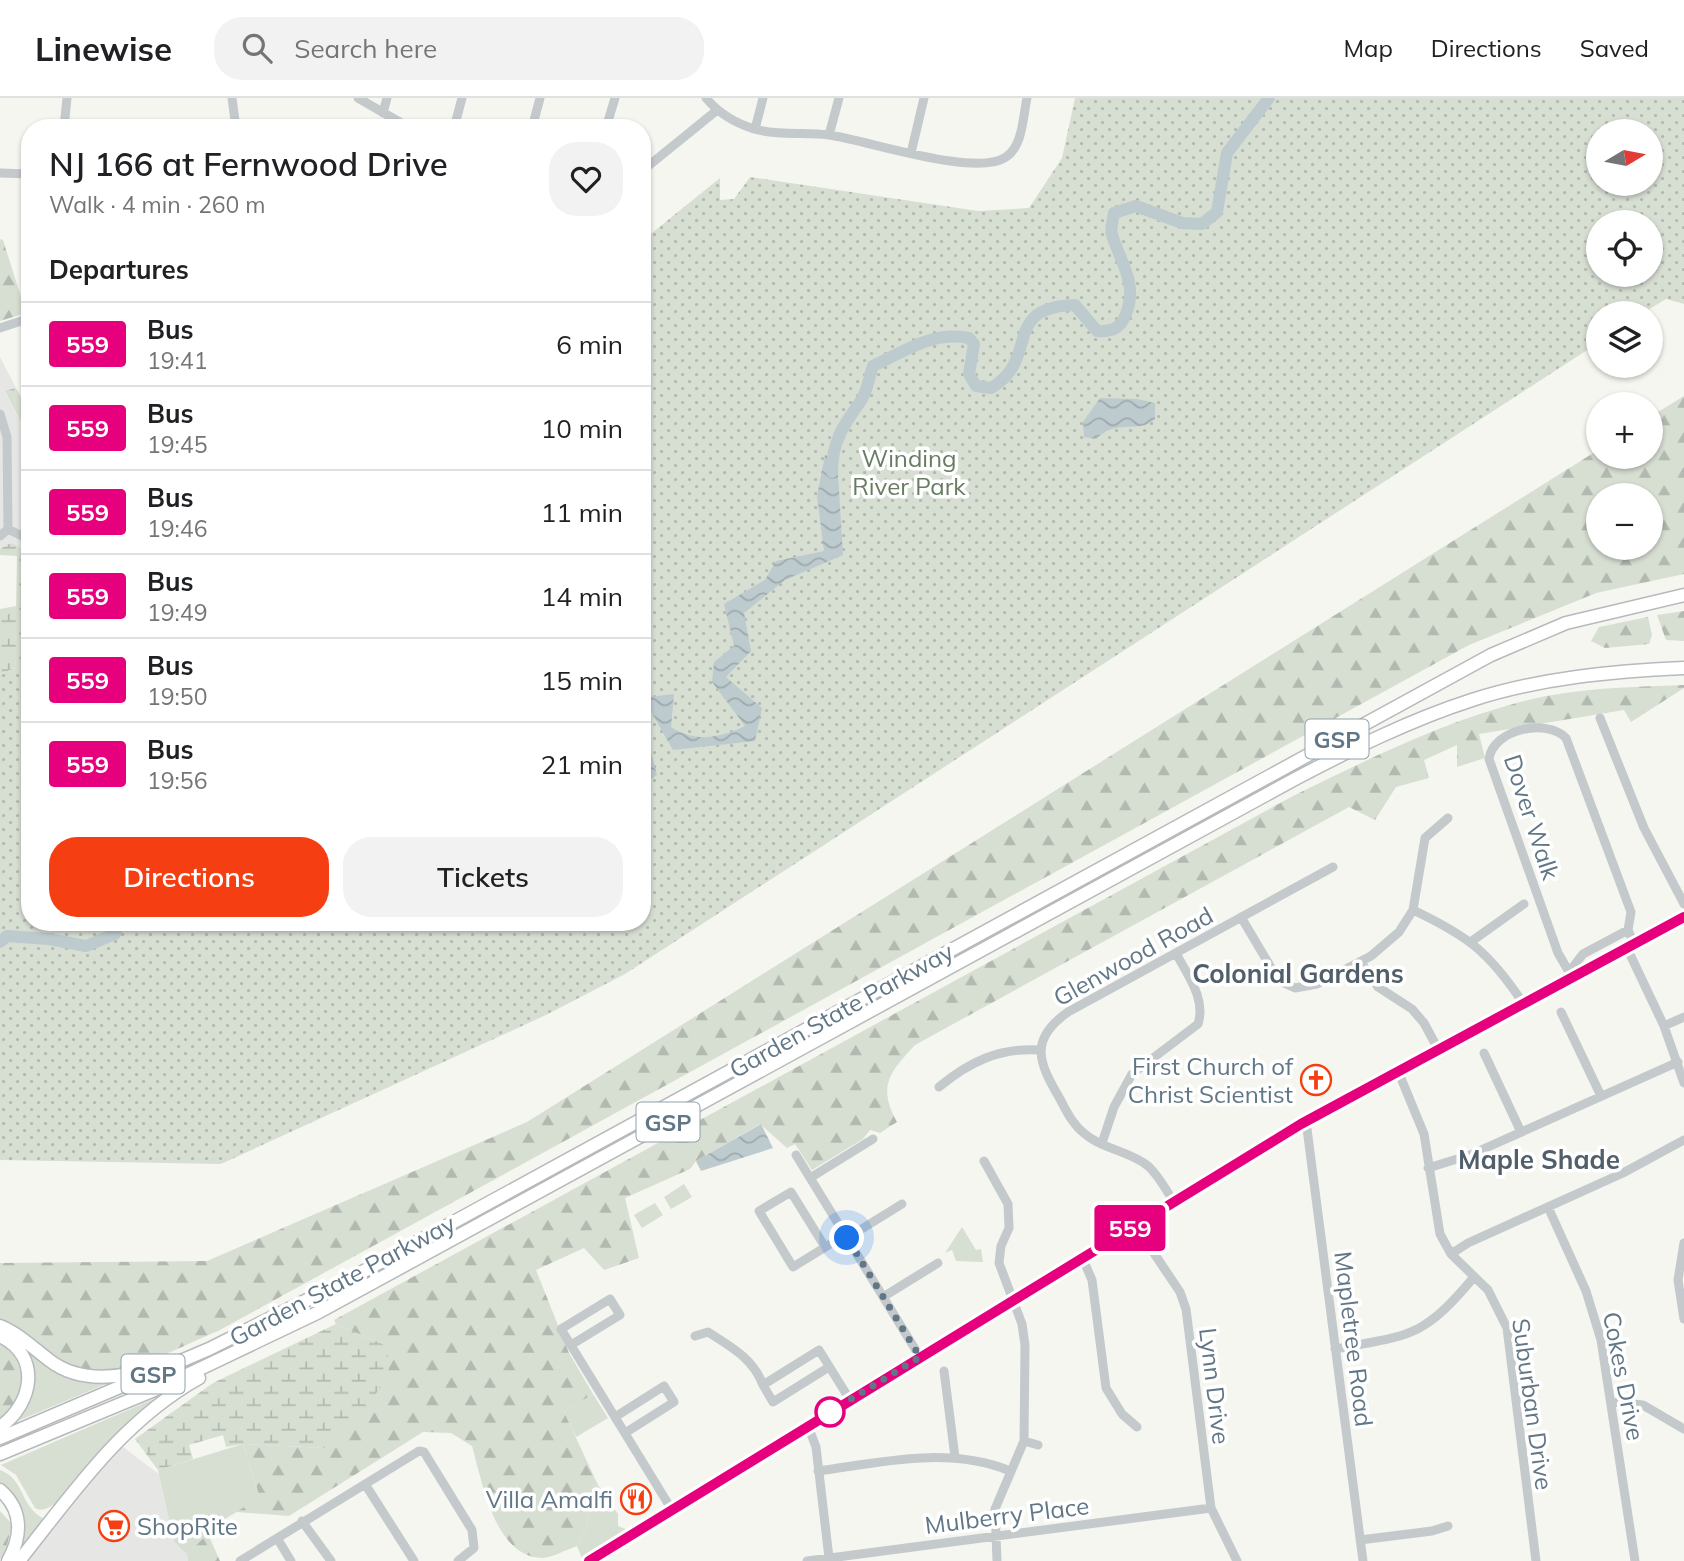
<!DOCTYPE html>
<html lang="en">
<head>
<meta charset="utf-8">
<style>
	:root { --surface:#fff; --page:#f2f2f2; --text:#202124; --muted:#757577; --line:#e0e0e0; --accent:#f53e11 }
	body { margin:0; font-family:Mulish,sans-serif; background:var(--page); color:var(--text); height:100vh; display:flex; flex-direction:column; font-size:26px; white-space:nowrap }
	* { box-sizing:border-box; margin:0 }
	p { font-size:23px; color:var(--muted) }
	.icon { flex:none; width:38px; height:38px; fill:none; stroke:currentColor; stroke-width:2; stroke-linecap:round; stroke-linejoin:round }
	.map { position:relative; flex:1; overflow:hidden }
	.drawer { position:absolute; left:21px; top:21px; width:630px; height:812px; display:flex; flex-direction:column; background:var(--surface); border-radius:28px; box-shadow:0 2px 5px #0004 }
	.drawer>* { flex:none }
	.badge { padding:0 14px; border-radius:5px; font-size:24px; line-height:46px }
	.needle { width:46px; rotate:80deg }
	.tools { position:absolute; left:1586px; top:21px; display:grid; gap:14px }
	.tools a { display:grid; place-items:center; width:77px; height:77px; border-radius:50%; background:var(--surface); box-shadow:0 2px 5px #0004; font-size:35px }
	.you { position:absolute; width:35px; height:35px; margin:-18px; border:5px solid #fff; border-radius:50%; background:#1a73e8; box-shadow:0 0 0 10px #1a73e833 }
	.map>.badge { position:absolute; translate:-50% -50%; box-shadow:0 0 0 4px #fff }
	h2 { padding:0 28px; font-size:26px; line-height:63px }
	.round { display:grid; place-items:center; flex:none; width:74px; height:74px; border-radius:28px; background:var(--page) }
	.summary { display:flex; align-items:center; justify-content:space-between; height:119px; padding:0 28px }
	h1 { font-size:33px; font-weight:600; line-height:52px }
	.cta { display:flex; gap:14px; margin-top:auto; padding:14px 28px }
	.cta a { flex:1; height:80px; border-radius:28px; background:var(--accent); color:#fff; font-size:28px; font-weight:600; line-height:80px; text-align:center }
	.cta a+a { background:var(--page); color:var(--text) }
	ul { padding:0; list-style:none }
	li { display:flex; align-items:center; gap:21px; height:84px; padding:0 28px; border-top:2px solid var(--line) }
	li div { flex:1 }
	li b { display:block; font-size:26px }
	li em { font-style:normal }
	li .badge { min-width:77px; font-weight:700; text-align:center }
	header { display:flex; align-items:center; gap:42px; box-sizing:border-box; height:98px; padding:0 35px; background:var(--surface); border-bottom:2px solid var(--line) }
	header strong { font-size:33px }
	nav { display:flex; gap:38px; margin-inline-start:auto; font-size:24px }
	.search { width:490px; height:63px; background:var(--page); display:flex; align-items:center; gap:18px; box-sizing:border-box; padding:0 24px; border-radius:28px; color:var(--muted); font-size:26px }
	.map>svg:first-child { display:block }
</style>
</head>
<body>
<header>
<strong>Linewise</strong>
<div class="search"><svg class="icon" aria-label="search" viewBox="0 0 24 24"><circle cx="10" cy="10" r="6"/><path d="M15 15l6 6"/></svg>Search here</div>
<nav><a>Map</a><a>Directions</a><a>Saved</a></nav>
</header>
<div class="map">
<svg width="1684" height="1463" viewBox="0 0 1684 1463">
	<defs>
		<pattern id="forest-firs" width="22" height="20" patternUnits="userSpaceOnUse" patternTransform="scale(1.75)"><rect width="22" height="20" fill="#d7ded2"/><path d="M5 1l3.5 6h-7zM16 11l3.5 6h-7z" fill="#b2b9b0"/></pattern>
		<pattern id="wetland-marsh" width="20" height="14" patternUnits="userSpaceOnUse" patternTransform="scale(1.75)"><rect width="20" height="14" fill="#d7ded2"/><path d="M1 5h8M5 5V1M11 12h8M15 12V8" fill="none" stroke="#b2b9b0"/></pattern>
		<pattern id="park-dots" width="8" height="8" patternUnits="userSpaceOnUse" patternTransform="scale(1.75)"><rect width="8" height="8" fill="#d7ded2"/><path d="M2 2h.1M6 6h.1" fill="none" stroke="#b2b9b0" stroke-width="1.8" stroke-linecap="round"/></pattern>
		<pattern id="water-waves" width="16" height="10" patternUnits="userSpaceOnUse" patternTransform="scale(1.75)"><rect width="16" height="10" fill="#bdcbcf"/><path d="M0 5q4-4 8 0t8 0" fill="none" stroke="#9daaae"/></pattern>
	</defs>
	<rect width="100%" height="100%" fill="#f6f6f1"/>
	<path fill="#e6e7e5" d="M 0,259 L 16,290 L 5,294 L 30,342 L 30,454 L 11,445 L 0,451 Z
		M 119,1346 L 159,1376 L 174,1444 L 187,1456 L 188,1463 L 24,1463 Z"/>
	<path fill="#d7ded2" d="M 684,1086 L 692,1099 L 671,1111 L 664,1099 Z
		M 655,1105 L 663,1117 L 642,1130 L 634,1117 Z
		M 962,1129 L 976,1152 L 981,1151 L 983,1164 L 956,1163 L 952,1152 L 945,1155 Z
		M 7,1235 L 53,1270 L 113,1283 L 13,1325 Z
		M 593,1296 L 608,1320 L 576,1339 L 564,1314 Z
		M 158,1299 C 150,1310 133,1320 122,1331 C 108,1346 56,1424 35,1410 L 16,1377 L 1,1367 Z
		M 243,1346 L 260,1400 L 225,1421 L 187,1456 L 174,1444 L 158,1372 Z
		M 0,1372 C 26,1381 19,1411 47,1422 L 14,1463 L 22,1438 L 0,1387 Z
		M 598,1387 L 618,1416 L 618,1428 L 628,1432 L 582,1460 L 577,1448 L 588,1426 L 585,1395 Z"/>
	<path fill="url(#forest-firs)" fill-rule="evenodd" d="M 0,141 L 3,142 L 26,215 L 0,223 Z
		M 16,290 L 30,315 L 30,342 L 5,293 Z
		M 1684,298 L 1684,476 L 1596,495 L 1469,547 L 218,1233 C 173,1251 112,1290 63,1265 C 39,1254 26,1231 0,1223 L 0,1165 L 207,1163 L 527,1024 L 1598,352 L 1598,359 L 1650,359 L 1650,319 ZM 1598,397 L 1650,397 L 1650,450 L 1598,450 Z
		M 1684,513 L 1684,543 L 1666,542 L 1657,517 Z
		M 1648,519 L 1652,537 L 1649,546 L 1605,550 L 1591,543 L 1599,529 Z
		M 1684,587 L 1684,590 L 1631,624 L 1624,612 L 1479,636 L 1485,660 L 1457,669 L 1457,647 L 1424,662 L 1429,680 L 1396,689 L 1375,722 L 1349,709 L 915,947 C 890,974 877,988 897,1024 L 880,1035 L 870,1032 L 863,1041 L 812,1072 L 795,1046 L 787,1050 L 760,1026 L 696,1063 L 690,1071 L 625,1100 L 639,1160 L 604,1172 L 584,1150 L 536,1172 L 569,1255 L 593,1296 L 564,1314 L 598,1387 L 585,1395 L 588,1426 L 577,1448 C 567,1451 552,1460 542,1460 C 495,1460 482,1383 472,1348 L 451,1335 L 423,1334 L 289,1418 L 236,1414 L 260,1400 L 243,1346 L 325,1350 L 387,1248 L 336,1226 L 334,1222 L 1293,698 C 1367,662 1440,625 1520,604 C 1573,590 1629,589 1684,587 Z
		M 0,1244 C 38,1262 25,1301 0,1323 Z
		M 0,1413 L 12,1426 L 5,1456 L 0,1461 Z
		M 208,1436 L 220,1463 L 188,1463 L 187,1456 Z"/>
	<path fill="url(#wetland-marsh)" d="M 11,445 L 30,454 L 30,564 L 0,576 L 0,511 L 16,508 L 17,458 L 0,457 L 0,451 Z
		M 336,1226 L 387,1248 L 389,1271 L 371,1305 L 325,1350 L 243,1346 L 226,1349 L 223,1337 L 189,1347 L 193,1361 L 158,1372 L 135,1341 L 213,1285 Z"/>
	<path fill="url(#park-dots)" fill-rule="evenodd" d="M 1075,0 L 1684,0 L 1684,206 L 1666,201 L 1643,215 L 1598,215 L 1598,245 L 625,876 L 546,917 L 221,1066 L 0,1062 L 0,576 L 30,564 L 30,764 L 24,764 L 30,765 L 30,824 L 642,824 L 642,143 L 720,80 L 720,102 L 734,101 L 750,79 L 978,113 L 1029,110 L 1062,60 ZM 1598,33 L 1650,33 L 1650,86 L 1598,86 ZM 1598,124 L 1650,124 L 1650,177 L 1598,177 Z"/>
	<path fill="url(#water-waves)" d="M 1100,300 L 1137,301 L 1155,305 L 1155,321 C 1138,337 1119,319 1096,341 L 1084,339 L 1083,324 Z
		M 825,357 L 837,360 L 843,457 L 785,482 L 744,515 L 751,553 L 726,579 L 762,610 L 755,643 L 673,652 L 651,614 L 642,613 L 642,600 L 674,596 L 671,629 C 695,645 720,640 745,628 L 712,584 L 714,564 L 734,548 L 724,506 L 765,482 L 776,463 L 824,453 L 817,398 Z
		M 642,635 L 647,639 L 657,677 L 642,688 Z
		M 761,1026 L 773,1050 L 701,1073 L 696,1063 Z"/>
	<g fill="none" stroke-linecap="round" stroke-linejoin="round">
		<path stroke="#bdcbcf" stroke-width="12" d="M 832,374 C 832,344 843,328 860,304 C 867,295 869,279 873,268 C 905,253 932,233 969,240 L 974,246 L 969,276 L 976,288 L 991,290 C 1041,261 1000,209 1075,207 L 1097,233 C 1112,234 1121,230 1126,216 C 1138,186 1121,165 1112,137 C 1110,130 1113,122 1114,115 L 1136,108 L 1182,125 L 1202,126 L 1217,114 L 1227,55 L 1269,0
			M 0,844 L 7,838 L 49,841 L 86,848 L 115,836 L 118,824"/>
		<g stroke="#b7bcbf" stroke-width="13">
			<path id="major" d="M 589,1463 L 1301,1026 L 1684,819"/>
		</g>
		<g stroke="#b6babd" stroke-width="15">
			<path id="highway" d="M 0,1228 C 18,1235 33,1250 49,1262 C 80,1286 123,1281 157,1267
				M 0,1238 C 42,1258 33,1306 0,1329
				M 0,1340 L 209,1251 L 353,1179 L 1491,557 L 1566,525 L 1684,497
				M 0,1356 L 164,1288 L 319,1214 L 1295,681 C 1352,651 1410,622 1472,602 C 1540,580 1613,573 1684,570
				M 0,1392 C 23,1412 22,1438 8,1463
				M 19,1463 C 73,1395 122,1323 199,1280"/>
		</g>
		<path stroke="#c4c9cc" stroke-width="9" d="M 232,0 L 236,30
			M 358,0 L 410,30
			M 706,0 C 719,16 735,25 754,31 C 779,38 804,34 829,37 C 867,42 976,80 1006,59 C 1023,48 1023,18 1027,0
			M 383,15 L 387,0
			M 64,30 L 67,0
			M 454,30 L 462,0
			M 532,30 L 540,0
			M 606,30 L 615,0
			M 755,31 L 763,0
			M 829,37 L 839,0
			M 911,55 L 924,0
			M 642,73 L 716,13
			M 0,75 L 30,76
			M 0,230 L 30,220
			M 0,316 L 7,339 L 8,431 L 0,438
			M 8,431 L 30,442
			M 1600,620 L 1644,730 L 1684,806
			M 1413,812 C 1468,838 1489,854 1523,905
			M 1241,819 L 1279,883 L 1295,890 L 1317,886 L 1371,858 L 1399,834 L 1413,812 L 1425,740 L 1448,720
			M 1472,843 L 1524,806
			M 1627,850 L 1664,928 L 1684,985
			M 1361,864 L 1378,889 L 1412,911 L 1424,925 L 1438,951
			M 1569,874 L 1583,856 L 1628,832
			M 1572,879 L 1558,855 L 1489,661 C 1493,631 1547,620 1566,640 L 1631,814 L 1628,832 L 1634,846
			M 1561,914 L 1601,998
			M 1664,928 L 1684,919
			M 1484,955 L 1521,1034
			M 1398,973 L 1424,1036 L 1440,1136 L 1451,1156 L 1488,1192 L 1507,1230 L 1536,1463
			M 939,989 C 969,964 1000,949 1040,952
			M 1306,1023 L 1363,1463
			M 1102,1045 L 1114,1009 L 1132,976 L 1198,926 C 1206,901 1188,878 1177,857
			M 796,1057 L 920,1259
			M 984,1063 L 1008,1106 L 1009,1130 L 1001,1148 L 999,1165 L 1022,1226 L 1025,1247 L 1024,1343 L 995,1411 L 997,1463
			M 1428,1070 L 1470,1057 L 1678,964
			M 810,1080 L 873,1041
			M 1173,1103 C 1166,1091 1158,1077 1148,1068 C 1130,1053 1102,1051 1085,1036 C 1073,1027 1067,1014 1060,1001 C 1039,965 1028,942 1068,914 L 1333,769
			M 1548,1109 L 1586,1193 L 1601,1242 L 1635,1463
			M 1135,1127 L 1180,1194 L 1186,1211 L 1211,1410 L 1237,1463
			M 847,1140 L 902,1106
			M 1684,1145 L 1678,1182 L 1684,1221
			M 825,1149 L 791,1094 L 759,1113 L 793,1169 L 845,1137
			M 1451,1156 L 1468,1145 L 1623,1075 L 1684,1042
			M 1082,1159 L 1092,1182 L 1106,1290 L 1122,1316 L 1137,1329
			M 883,1199 L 938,1165
			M 695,1238 L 708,1234 C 731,1249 753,1260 763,1287
			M 571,1247 L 620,1217 L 610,1201 L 561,1231 C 598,1291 635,1352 672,1412
			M 1335,1251 C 1411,1237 1423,1240 1474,1179
			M 829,1269 L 773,1304 L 763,1287 L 819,1252 L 850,1302
			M 944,1273 L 955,1359
			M 1611,1304 L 1643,1307 L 1684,1331
			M 615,1319 L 664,1288 L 674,1304 L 625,1335
			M 808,1328 L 816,1349 L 829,1460
			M 1024,1343 L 1038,1347
			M 818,1373 C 882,1364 949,1348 1010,1373
			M 365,1386 L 414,1463
			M 302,1423 L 331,1463
			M 277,1440 L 291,1463
			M 1360,1442 L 1432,1433 L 1448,1428
			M 240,1463 L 419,1353 L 424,1354 L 472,1432 L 474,1450 L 458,1463
			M 807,1463 L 1211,1410"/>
		<use href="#major" stroke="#fff" stroke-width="10"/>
		<use href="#highway" stroke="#fff" stroke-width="12"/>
	</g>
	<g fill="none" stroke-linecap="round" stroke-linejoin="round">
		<g stroke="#fff" stroke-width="16">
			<path id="line" d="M 589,1463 L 1301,1026 L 1684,819"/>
		</g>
		<use href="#line" stroke="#e6007e" stroke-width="10"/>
		<path stroke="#617786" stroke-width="7" stroke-dasharray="0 12.6" d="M 830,1314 L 920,1259 L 847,1140"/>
	</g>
	<defs>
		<g id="church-ring" transform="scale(1.575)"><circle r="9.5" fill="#fff" stroke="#f53e11" stroke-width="1.5"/><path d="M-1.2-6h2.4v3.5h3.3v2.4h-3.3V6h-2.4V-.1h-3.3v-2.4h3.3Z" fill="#f53e11"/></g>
		<g id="restaurant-ring" transform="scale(1.575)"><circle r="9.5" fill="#fff" stroke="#f53e11" stroke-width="1.5"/><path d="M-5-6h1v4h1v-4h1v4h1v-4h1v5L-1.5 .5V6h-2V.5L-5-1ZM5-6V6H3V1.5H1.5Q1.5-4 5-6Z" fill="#f53e11"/></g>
		<g id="supermarket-ring" transform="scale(1.575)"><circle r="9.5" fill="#fff" stroke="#f53e11" stroke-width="1.5"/><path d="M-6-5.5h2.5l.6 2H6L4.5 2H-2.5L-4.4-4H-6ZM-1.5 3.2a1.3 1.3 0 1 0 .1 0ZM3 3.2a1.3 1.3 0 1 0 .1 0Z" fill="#f53e11"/></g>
	</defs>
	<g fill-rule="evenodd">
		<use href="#church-ring" x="1316" y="982"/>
		<use href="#restaurant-ring" x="636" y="1401"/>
		<use href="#supermarket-ring" x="114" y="1428"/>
	</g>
	<circle fill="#fff" stroke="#e6007e" stroke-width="3.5" cx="830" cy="1314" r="14"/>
	<g text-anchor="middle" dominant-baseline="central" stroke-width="7" stroke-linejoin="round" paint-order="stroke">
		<g fill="#fff" stroke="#90a0aa" stroke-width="2">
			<rect x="1305.5" y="621.5" width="63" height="39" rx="5"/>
			<rect x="636.5" y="1004.5" width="63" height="39" rx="5"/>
			<rect x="121.5" y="1256.5" width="63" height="39" rx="5"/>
		</g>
		<g font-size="23" font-weight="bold" fill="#617786">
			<text x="1337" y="641">GSP</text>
			<text x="668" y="1024">GSP</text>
			<text x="153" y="1276">GSP</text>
		</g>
		<g font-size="24" fill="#677c61" stroke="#fff">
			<text x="909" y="360">Winding<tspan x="909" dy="28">River Park</tspan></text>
		</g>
		<g font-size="24" fill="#617786" stroke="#fff">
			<text transform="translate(1532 719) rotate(72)">Dover Walk</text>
			<text transform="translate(1133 858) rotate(-29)">Glenwood Road</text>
			<text transform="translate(841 912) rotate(-29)">Garden State Parkway</text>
			<text transform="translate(342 1182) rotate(-28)">Garden State Parkway</text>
			<text transform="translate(1354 1241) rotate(83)">Mapletree Road</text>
			<text transform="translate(1624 1278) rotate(79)">Cokes Drive</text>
			<text transform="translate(1215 1288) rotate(83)">Lynn Drive</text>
			<text transform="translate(1533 1306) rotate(82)">Suburban Drive</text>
			<text transform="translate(1007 1417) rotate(-7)">Mulberry Place</text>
		</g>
		<g font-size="24" fill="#617786" stroke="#fff" text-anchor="end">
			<text x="1293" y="968">First Church of<tspan x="1293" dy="28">Christ Scientist</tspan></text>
			<text x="613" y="1401">Villa Amalfi</text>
			<text x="137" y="1428" text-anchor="start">ShopRite</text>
		</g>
		<g font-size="26" font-weight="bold" fill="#505f6a" stroke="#fff">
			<text x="1298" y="875">Colonial Gardens</text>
			<text x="1539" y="1061">Maple Shade</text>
		</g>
	</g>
</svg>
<div class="tools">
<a><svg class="needle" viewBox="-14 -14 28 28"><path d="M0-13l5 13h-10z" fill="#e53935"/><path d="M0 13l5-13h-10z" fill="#757577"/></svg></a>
<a><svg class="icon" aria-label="locate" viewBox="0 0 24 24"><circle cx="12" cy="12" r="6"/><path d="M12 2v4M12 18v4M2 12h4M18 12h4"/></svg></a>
<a><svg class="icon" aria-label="layers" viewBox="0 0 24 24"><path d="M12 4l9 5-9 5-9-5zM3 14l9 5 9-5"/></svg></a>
<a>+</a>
<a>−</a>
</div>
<div class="you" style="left:847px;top:1140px"></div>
<b class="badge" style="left:1130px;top:1130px;background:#e6007e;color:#fff">559</b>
<section class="drawer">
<div class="summary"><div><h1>NJ 166 at Fernwood Drive</h1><p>Walk · 4 min · 260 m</p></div><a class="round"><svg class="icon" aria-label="heart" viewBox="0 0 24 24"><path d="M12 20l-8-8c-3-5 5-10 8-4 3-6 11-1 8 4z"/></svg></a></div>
<h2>Departures</h2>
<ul>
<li><span class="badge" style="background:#e6007e;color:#fff">559</span><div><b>Bus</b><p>19:41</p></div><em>6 min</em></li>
<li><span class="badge" style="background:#e6007e;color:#fff">559</span><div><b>Bus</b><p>19:45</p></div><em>10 min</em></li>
<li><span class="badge" style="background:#e6007e;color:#fff">559</span><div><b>Bus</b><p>19:46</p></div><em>11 min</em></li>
<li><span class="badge" style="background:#e6007e;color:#fff">559</span><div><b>Bus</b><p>19:49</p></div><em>14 min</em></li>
<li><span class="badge" style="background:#e6007e;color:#fff">559</span><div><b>Bus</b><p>19:50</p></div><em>15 min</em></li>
<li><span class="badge" style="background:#e6007e;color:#fff">559</span><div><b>Bus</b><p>19:56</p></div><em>21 min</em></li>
</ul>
<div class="cta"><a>Directions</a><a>Tickets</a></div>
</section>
</div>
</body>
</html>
